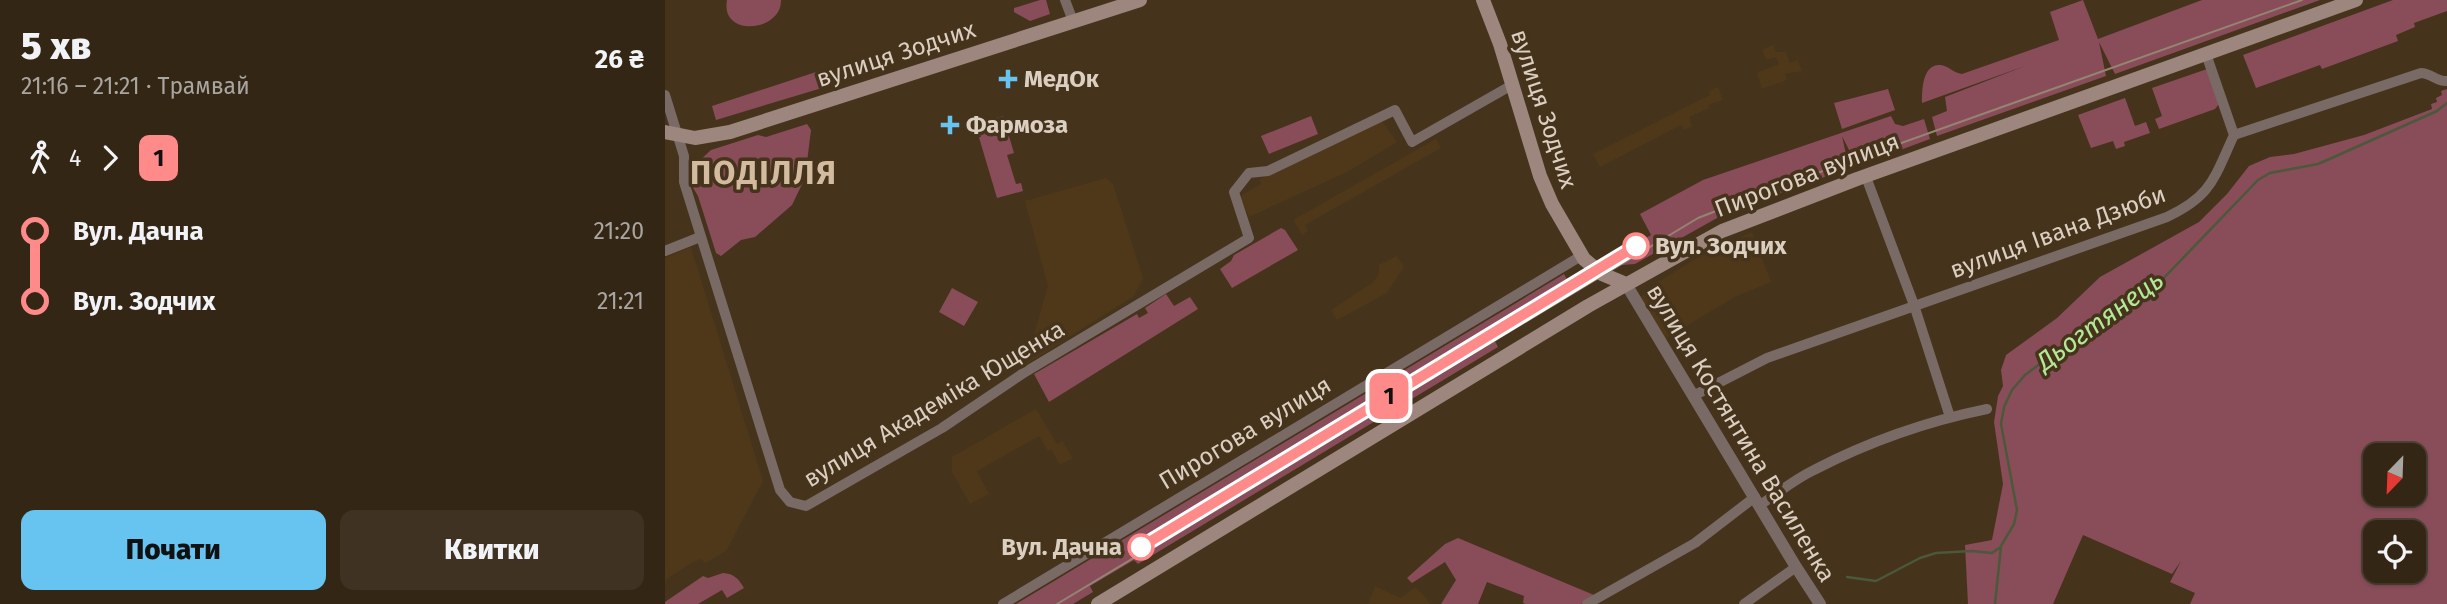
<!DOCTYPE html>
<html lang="uk">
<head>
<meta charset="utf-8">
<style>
	:root { --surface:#342615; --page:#3f3222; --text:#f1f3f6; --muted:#a9a5a0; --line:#4e4334; --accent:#67c4f0 }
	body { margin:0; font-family:"Fira Sans",sans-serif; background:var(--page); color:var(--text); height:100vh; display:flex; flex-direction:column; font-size:26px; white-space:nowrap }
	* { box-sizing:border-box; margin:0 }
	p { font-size:23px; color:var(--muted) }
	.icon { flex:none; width:38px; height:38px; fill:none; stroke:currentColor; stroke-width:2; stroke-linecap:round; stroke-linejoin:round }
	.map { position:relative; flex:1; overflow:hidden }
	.drawer { display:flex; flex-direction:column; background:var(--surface); width:665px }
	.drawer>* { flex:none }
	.badge { padding:0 14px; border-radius:10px; font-size:24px; line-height:46px }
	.needle { width:46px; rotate:203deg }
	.fabs { position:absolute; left:1698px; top:443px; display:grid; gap:14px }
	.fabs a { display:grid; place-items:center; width:63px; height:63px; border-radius:14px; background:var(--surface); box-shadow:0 2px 5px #0004,0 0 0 2px var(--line); font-size:35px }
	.map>.badge { position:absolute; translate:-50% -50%; box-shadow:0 0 0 4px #fff }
	.legs { display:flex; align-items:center; gap:10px; height:77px; padding:0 21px; font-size:23px }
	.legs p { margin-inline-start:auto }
	.overview { display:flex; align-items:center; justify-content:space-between; height:119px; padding:0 21px }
	h1 { font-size:38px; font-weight:800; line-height:52px }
	.primary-button { display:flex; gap:14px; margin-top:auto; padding:14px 21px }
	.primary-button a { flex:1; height:80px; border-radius:14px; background:var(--accent); color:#111; font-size:28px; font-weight:800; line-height:80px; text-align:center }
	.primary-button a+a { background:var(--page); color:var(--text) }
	ul { padding:0 21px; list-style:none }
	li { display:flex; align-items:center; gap:24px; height:70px; font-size:26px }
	li i { display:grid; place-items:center; width:10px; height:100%; margin:0 9px; background:currentColor }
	li i::after { content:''; width:18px; height:18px; margin:-9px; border:5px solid; border-radius:50%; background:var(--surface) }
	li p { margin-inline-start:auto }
	li:first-child i { background:linear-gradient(#0000 50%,currentColor 0) }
	li:last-child i { background:linear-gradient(currentColor 50%,#0000 0) }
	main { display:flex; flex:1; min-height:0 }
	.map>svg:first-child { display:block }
</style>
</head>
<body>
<main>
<section class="drawer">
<div class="overview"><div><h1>5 хв</h1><p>21:16 – 21:21 · Трамвай</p></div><b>26 ₴</b></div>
<div class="legs"><svg class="icon" aria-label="walk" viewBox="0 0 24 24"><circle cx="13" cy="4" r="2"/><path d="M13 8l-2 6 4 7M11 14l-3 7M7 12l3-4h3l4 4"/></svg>4<svg class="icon" aria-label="forward" viewBox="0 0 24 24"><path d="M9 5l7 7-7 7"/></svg><b class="badge" style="background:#ff8a8a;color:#111">1</b></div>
<ul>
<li><i style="color:#ff8a8a"></i><b>Вул. Дачна</b><p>21:20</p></li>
<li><i style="color:#ff8a8a"></i><b>Вул. Зодчих</b><p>21:21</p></li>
</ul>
<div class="primary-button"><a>Почати</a><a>Квитки</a></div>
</section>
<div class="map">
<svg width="1782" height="604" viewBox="0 0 1782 604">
	<rect width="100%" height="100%" fill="#46331c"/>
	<path fill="#4f381a" d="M 1108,45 L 1111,52 L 1121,52 L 1125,63 L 1133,60 L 1137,71 L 1120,74 L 1122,80 L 1097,89 L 1092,73 L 1114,64 L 1111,57 L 1101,60 L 1097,50 Z
		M 1053,87 L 1058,100 L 1043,105 L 1044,108 L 1024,117 L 1027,126 L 1019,130 L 1016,125 L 935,167 L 928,154 L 1045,95 L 1044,91 Z
		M 717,121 L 732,142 L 684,171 L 584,217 L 576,198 L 578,194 L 596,184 L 595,179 Z
		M 771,139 L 776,148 L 640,225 L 643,231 L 637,235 L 628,220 Z
		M 441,178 L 448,184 L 478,278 L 469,296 L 360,365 L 383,286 L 360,201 Z
		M 1087,232 L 1106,282 L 1070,297 L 996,341 L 971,299 L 987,289 L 991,283 L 1047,249 Z
		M 26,247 L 98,481 L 61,551 L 40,563 L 36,559 L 28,562 L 0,580 L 0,258 Z
		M 732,256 L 739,267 L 722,293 L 672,320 L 666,310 L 707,283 L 714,274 L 714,265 Z
		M 371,409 L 392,444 L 397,441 L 408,458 L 395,465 L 386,449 L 383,451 L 374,436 L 312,471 L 324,494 L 305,504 L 287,472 L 287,457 Z
		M 710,586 L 735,598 L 751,587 L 766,604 L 703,604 Z"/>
	<path fill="#884d59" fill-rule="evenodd" d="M 62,0 L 116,0 C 117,32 55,38 62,0 Z
		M 375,0 L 381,0 L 385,14 L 365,21 L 349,12 L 349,8 Z
		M 1418,0 L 1433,39 L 1537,0 L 1655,0 L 1450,74 L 1434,42 L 1441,76 L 1272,136 L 1267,117 L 1282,111 L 1280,97 L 1360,66 L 1257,103 C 1257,91 1257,63 1276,65 C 1284,66 1288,73 1297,74 L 1394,40 L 1385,12 Z
		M 1728,0 L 1782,0 L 1782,11 L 1749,23 L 1750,27 L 1731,35 L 1733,41 L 1657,69 L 1655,65 L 1591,88 L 1578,55 Z
		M 1545,68 L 1557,100 L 1550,109 L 1494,129 L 1490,119 L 1497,116 L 1487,88 Z
		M 157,70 L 160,85 L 157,88 L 51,120 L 47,106 Z
		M 1223,89 L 1230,110 L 1177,129 L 1169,103 Z
		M 1782,89 L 1782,604 L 1525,604 L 1530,593 L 1505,582 L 1516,561 L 1507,574 L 1418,535 L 1388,604 L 1303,604 L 1300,545 L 1327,540 L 1338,484 L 1329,422 L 1333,396 L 1338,386 L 1336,370 L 1341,355 L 1392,318 L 1435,277 L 1534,222 L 1562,194 L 1584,166 L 1605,157 L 1629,154 L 1699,135 L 1767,109 L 1766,104 L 1772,102 L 1771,98 L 1777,95 L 1776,91 ZM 1748,455 L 1748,494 L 1710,494 L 1710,455 ZM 1748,532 L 1748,570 L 1710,570 L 1710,532 Z
		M 1460,98 L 1470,126 L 1481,122 L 1485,133 L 1459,142 L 1460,146 L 1451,149 L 1448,141 L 1426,148 L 1413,115 Z
		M 338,116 L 349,153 L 342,155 L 351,184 L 356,183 L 358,191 L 332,198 L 310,124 Z
		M 646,116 L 653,134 L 604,154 L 596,136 Z
		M 1226,116 L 1230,124 L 1238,126 L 1259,119 L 1265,139 L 1192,166 L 1177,136 L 1184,168 L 1061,213 L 970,264 L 957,265 L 951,256 L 986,235 L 975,214 L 1038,180 Z
		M 142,124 L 146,130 L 140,178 L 127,205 L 90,237 L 76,240 L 56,256 L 51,253 L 33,196 L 27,186 L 33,162 L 46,150 L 93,135 L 101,137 Z
		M 616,228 L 620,230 L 633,250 L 567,288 L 555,269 L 566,261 L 569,255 Z
		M 899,274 L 909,292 L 830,341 L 833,347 L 473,564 L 469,560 L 425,586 L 428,592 L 408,604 L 351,604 Z
		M 287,288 L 313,302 L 299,326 L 274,312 Z
		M 501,294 L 509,306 L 525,297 L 533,309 L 384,402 L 369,374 L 472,314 L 474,318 L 483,313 L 480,308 Z
		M 793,538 L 929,595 L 916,604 L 861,604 L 858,603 L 859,596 L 822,582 L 813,604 L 776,604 L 791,580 L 780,562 L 747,583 L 742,578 L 780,544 Z
		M 58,573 C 69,574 73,578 79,588 L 62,598 L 57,590 L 33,604 L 0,604 L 0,602 L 38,576 L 43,578 Z"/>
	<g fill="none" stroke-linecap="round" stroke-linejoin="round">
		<path stroke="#4b583a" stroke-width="2.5" d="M 1182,577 L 1211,581 L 1255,558 L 1271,553 L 1307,551 L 1327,553 L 1334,548
			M 1330,604 L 1336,546 L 1349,524 L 1352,510 L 1336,424 L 1339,407 L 1347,390 L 1360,375 L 1437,317 L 1494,283 L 1593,180 L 1605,173 L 1653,164 L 1669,157 L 1772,111 L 1782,103"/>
		<path stroke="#796a65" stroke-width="10" d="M 400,0 L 408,21
			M 1541,54 L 1569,135
			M 0,95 L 19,156 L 19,182 L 115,490 L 125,502 L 141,506 L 277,428 L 357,374 L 584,238 L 569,192 L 584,173 L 603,171 L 730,110 L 747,142 L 847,85
			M 1201,177 L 1249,305 L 1285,417
			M 0,251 L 35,237
			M 1028,396 L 1102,358 L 1502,217 C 1547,196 1549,178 1569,135 L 1756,73 C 1766,73 1772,82 1782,81
			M 1095,505 C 1113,493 1130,479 1149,470 C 1203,442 1263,421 1322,409
			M 338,604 L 916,256
			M 922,604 L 1030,543 L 1090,497
			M 1079,604 L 1131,567"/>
		<path stroke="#796a65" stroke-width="12" d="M 961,284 L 1131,567 L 1155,604"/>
		<path stroke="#9d867e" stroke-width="14" d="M 818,0 L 835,44 L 875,176 L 887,204 L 919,259 L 937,274 L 961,284
			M 0,132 L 30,138 L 65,132 L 475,0
			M 433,604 L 923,306 L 1057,231 L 1192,179 L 1691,0"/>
		<path stroke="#948573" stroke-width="2" d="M 392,604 L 1033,218 L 1113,187 L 1637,0"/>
	</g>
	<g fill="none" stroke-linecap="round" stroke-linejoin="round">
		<g stroke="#fff" stroke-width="16">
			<path id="line-1" d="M 476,547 L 971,246"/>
		</g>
		<use href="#line-1" stroke="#ff8a8a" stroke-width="10"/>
	</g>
	<g fill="#67c4f0" stroke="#46331c" stroke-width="2.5">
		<path d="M339.5 68.5h7v7h7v7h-7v7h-7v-7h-7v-7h7z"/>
		<path d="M281.5 114.5h7v7h7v7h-7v7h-7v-7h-7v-7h7z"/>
	</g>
	<g fill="#fff" stroke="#ff8a8a" stroke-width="3.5">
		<circle cx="971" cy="246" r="12"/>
		<circle cx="476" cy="547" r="12"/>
	</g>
	<g text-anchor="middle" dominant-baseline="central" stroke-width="7" stroke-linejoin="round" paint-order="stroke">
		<g font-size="24" fill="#dbcfc2" stroke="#46331c">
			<text transform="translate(231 54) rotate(-18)">вулиця Зодчих</text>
			<text transform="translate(879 109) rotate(72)">вулиця Зодчих</text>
			<text transform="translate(1142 175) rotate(-21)">Пирогова вулиця</text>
			<text transform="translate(1393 232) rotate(-20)">вулиця Івана Дзюби</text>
			<text transform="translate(269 404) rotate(-31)">вулиця Академіка Ющенка</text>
			<text transform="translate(580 433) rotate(-31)">Пирогова вулиця</text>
			<text transform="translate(1076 433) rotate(59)">вулиця Костянтина Василенка</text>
		</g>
		<g font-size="24" font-weight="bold" fill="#dbcfc2" stroke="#46331c" text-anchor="start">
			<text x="359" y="79">МедОк</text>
			<text x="301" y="125">Фармоза</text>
		</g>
		<g font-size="24" font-weight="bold" fill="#dbcfc2" stroke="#46331c" text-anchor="start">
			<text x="990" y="246">Вул. Зодчих</text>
			<text x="457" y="547" text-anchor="end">Вул. Дачна</text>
		</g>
		<g font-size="26" font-style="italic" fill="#b3e996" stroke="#46331c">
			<text transform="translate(1435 321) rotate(-36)">Дьогтянець</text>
		</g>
		<g font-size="32" font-weight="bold" letter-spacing="2" fill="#d2bb9f" stroke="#46331c">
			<text x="99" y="173">ПОДІЛЛЯ</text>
		</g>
	</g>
</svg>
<div class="fabs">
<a><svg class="needle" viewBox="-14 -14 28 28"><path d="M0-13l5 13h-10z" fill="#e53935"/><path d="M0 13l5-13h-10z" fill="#a9a5a0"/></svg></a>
<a><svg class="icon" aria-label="locate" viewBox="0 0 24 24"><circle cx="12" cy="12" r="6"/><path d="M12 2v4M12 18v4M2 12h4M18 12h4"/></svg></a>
</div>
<b class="badge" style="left:724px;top:396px;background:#ff8a8a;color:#111">1</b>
</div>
</main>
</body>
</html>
